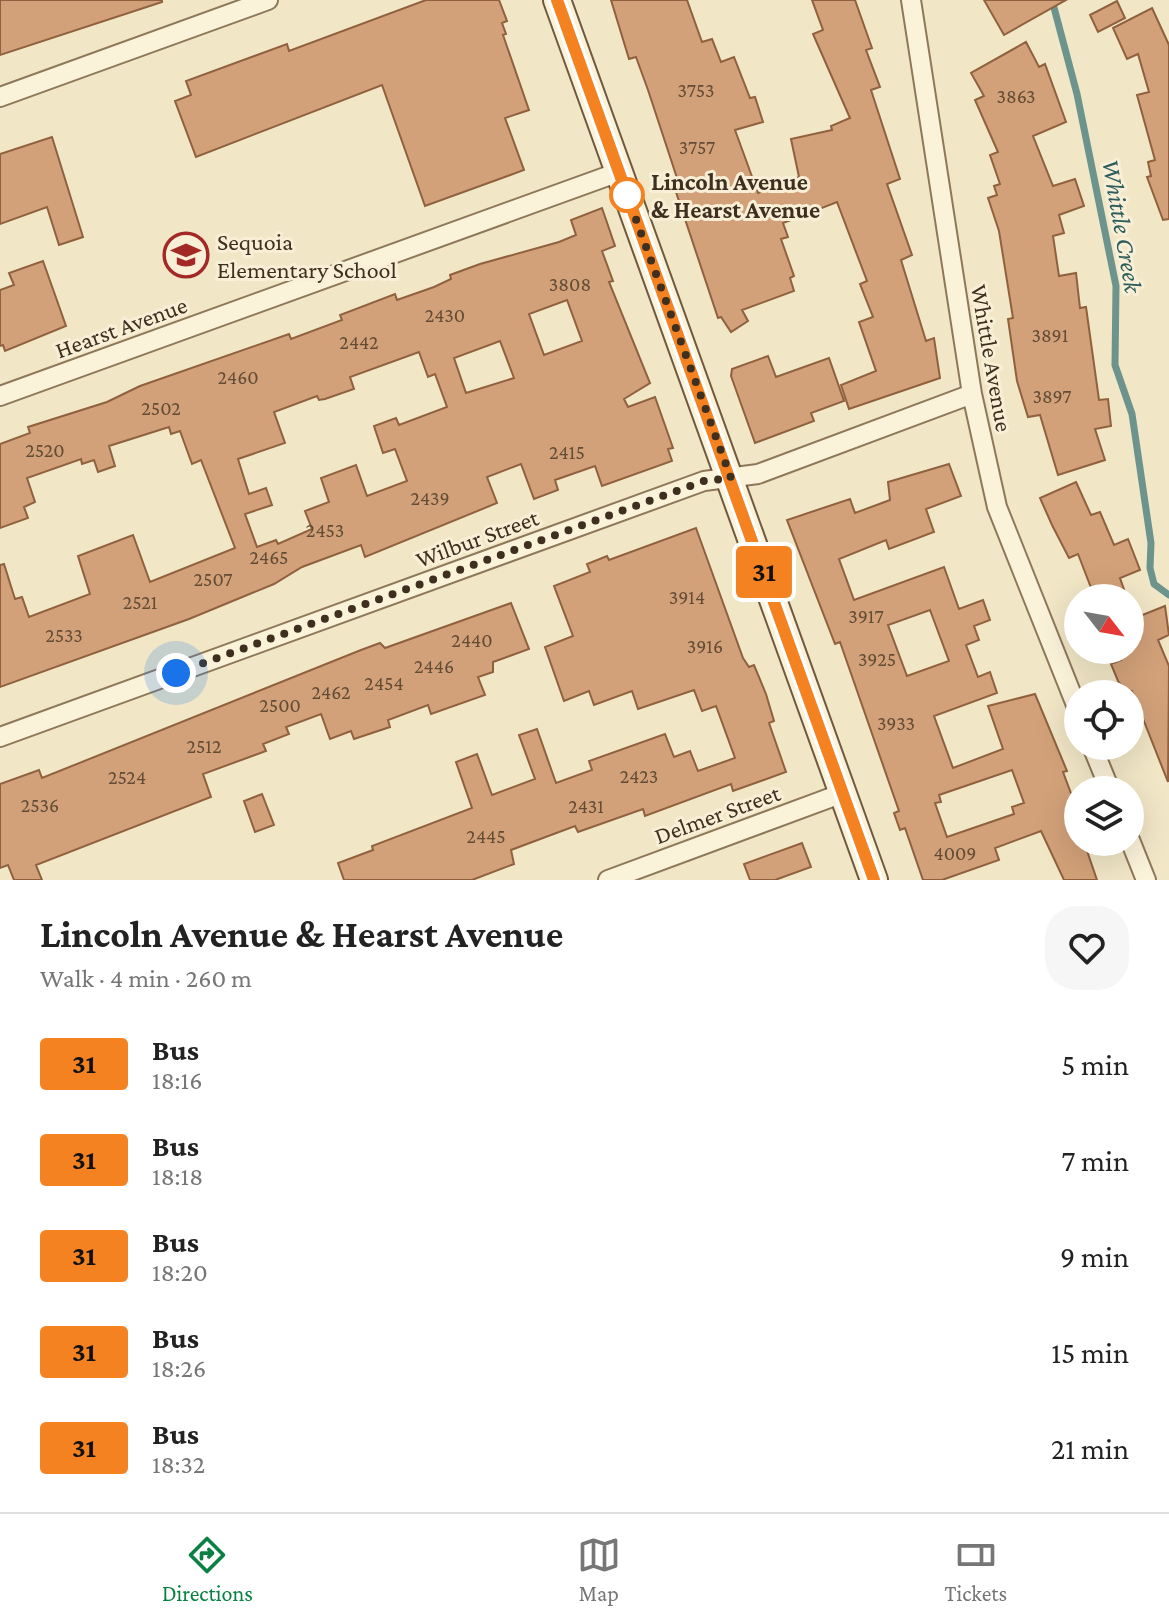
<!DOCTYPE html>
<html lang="en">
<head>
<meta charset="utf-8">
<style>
	:root { --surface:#fff; --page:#f6f6f6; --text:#222; --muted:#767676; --line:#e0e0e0; --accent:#0b8043 }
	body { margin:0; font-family:"Crimson Pro",serif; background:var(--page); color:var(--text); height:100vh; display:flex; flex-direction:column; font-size:30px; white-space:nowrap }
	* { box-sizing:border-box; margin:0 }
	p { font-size:26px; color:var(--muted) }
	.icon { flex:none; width:44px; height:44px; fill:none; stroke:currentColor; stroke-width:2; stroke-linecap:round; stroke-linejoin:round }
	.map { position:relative; height:880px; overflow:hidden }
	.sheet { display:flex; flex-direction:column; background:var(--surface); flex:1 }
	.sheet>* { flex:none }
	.badge { padding:0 16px; border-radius:6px; font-size:28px; line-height:52px }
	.needle { width:52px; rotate:121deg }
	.controls { position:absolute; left:1064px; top:584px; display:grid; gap:16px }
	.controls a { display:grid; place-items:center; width:80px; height:80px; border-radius:50%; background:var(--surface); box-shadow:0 8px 32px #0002; font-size:40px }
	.you { position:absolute; width:40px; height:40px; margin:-20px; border:6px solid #fff; border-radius:50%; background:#1a73e8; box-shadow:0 0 0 12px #1a73e833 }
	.map>.badge { position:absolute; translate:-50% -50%; box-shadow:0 0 0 4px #fff }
	.round { display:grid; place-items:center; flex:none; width:84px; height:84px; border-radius:32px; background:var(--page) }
	.overview { display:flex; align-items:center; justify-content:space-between; height:136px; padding:0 40px }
	h1 { font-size:38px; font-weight:700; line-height:60px }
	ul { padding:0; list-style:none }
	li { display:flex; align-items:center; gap:24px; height:96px; padding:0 40px }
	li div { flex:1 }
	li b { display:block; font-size:30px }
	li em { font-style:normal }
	li .badge { min-width:88px; font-weight:700; text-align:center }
	.menu { display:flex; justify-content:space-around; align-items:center; height:112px; border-top:2px solid var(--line); background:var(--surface); font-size:22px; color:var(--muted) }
	.menu a { display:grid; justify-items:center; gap:4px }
	.menu .active { color:var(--accent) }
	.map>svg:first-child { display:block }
</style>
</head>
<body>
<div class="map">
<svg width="1169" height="880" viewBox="0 0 1169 880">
	<rect width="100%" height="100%" fill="#f1e6c6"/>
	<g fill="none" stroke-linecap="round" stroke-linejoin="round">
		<path stroke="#6d948c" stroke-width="7" d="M 1052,0 L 1077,94 L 1116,286 L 1115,365 L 1132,414 L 1151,543 L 1150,568 L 1154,584 L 1169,595"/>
	</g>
	<path fill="#d2a179" stroke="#8f613e" stroke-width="2" fill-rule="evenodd" d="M 0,0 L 162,0 L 162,2 L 0,55 Z
		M 426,0 L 499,0 L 507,21 L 502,23 L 506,34 L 503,35 L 529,110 L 505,118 L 524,170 L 425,206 L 382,85 L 196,157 L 175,101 L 191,95 L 186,81 L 287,44 L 289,51 Z
		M 611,0 L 687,0 L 702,42 L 712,39 L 721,62 L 734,57 L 750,98 L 755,97 L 763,122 L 735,130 L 758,193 L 799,177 L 791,139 L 832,130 L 831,126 L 850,118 L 813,34 L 823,30 L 812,0 L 855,0 L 872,48 L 866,50 L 880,87 L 871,90 L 900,179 L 887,184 L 912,255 L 901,260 L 926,341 L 934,338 L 940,378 L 849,409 L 841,385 L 876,371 L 859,322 L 873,317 L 860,284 L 867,281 L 837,202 L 783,223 L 788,237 L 781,239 L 794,276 L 790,278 L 794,291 L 742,310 L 748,321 L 731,332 L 721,317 L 718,318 L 672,180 L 677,178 L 648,90 L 636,57 L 629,59 Z
		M 984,0 L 1066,0 L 1004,35 Z
		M 1117,1 L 1125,18 L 1098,32 L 1090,15 Z
		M 1152,8 L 1169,45 L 1169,219 L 1163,220 L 1147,177 L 1151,176 L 1148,162 L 1155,160 L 1137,95 L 1149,92 L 1138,54 L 1127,59 L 1113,28 Z
		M 1026,42 L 1039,67 L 1045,64 L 1066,122 L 1033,136 L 1053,186 L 1075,179 L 1084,206 L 1059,215 L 1064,233 L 1053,236 L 1059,276 L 1076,273 L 1080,308 L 1086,307 L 1099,400 L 1108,399 L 1111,426 L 1095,429 L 1105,460 L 1058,475 L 1040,415 L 1028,417 L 1017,381 L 1008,319 L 1013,318 L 999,231 L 988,198 L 997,195 L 994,186 L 1000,184 L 990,155 L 998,152 L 975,100 L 984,96 L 971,73 Z
		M 52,137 L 83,237 L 59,245 L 47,207 L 0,224 L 0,154 Z
		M 602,208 L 615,246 L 602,251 L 613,281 L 609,282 L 650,383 L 624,399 L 628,407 L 655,397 L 673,448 L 668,449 L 672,461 L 602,486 L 595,466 L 555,480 L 558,490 L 534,499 L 521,464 L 487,477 L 497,503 L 365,557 L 361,545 L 302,567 L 274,584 L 189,619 L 0,687 L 0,565 L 4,564 L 15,599 L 22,597 L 29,617 L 90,594 L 78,556 L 133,535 L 150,582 L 235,548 L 201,460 L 192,464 L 180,431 L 171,434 L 169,427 L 109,446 L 115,466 L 98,472 L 94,460 L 82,464 L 81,459 L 27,478 L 35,502 L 24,507 L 28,518 L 0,528 L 0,444 L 30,433 L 28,427 L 107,402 L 140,386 L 289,334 L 291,339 L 342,320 L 340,315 L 395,294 L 397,300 L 434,287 L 451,279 L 450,275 L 480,264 L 559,242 L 576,235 L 571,220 ZM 567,300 L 582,341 L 544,355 L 529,314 ZM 500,341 L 514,378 L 466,393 L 454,358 ZM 419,352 L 428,377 L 435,374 L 447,407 L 399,425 L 396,418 L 374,426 L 383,453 L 395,449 L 407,481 L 367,496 L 356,465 L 321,478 L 329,502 L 305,511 L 312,529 L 278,544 L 276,540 L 257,547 L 245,514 L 272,505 L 266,488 L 249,494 L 238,459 L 285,443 L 274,412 L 317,396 L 319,400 L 325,399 L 354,389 L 350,377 Z
		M 43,261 L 66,326 L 5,351 L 3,345 L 0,346 L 0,290 L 14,285 L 9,273 Z
		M 768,356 L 776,377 L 829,358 L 844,401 L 811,413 L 814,421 L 755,443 L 731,376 L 732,369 Z
		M 949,464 L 961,496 L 926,509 L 934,532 L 889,549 L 886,540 L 839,559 L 854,600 L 944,567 L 959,609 L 983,600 L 990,620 L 974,626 L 979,640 L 966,645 L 978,677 L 990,672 L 997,693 L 934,716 L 953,768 L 1003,749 L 988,706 L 1035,694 L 1067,771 L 1063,772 L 1078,812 L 1078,842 L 1084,842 L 1097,880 L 1064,880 L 1041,831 L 995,848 L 999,860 L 942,880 L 923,880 L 905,828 L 900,830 L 894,813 L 899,811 L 840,642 L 835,644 L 787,520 L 850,499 L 855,513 L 890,500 L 888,482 ZM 930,610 L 949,661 L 907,676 L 888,625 ZM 1012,770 L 1024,803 L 1012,807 L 1014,814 L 947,837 L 935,803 L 941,802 L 939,795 Z
		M 1076,482 L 1091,515 L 1100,512 L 1114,545 L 1128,539 L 1140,570 L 1120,578 L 1127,598 L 1095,598 L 1078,554 L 1069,558 L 1052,525 L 1040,498 Z
		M 696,528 L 743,658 L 749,667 L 754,665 L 766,694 L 774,721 L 769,723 L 786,772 L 733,791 L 731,784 L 645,816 L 643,809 L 578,832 L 575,826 L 511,850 L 514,864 L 472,880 L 344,880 L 338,863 L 373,850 L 372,846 L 472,808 L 456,762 L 477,754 L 492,795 L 535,779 L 519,735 L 537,729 L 556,783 L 592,770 L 589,761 L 665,734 L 674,757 L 690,751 L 698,771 L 735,758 L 716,706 L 702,711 L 694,690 L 638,709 L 632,691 L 594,705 L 589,691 L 564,701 L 545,647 L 573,636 L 554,586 L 590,572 L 587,564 L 607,556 L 609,560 Z
		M 511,603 L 529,649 L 493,662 L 493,672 L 478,677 L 485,695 L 431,714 L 428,705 L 388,720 L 390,727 L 354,739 L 351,731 L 330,739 L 321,714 L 286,727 L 289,734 L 263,744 L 266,751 L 203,774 L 211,797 L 36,865 L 42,880 L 14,880 L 8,865 L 0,868 L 0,784 L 39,770 L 42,778 L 361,650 L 380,643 L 385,648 Z
		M 1165,606 L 1169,635 L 1158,640 L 1169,666 L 1168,782 L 1132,691 L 1127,693 L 1118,681 L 1111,664 L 1121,660 L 1117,650 L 1130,650 L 1130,620 Z
		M 262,794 L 274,825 L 255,832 L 244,801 Z
		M 802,843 L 811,867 L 775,880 L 750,880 L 744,864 Z"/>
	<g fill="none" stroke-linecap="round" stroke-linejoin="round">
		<g stroke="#8e785a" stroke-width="22">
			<path id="minor" d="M 911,0 L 972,394 L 997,507 L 1078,710
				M 0,97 L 268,0
				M 0,396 L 619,172
				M 0,737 L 704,481 L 758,474 L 972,394
				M 1092,746 L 1110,790
				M 1130,840 L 1146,880
				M 608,880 L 843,793"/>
		</g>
		<g stroke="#70593d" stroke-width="30">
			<path id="secondary" d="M 557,0 L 874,880"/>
		</g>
		<use href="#minor" stroke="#fbf2da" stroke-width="18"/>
		<use href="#secondary" stroke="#fbf2da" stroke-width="26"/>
	</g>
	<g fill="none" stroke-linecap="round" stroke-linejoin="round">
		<g stroke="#fff" stroke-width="18">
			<path id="line" d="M 557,0 L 874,880"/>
		</g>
		<use href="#line" stroke="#f58220" stroke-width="12"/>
		<path stroke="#3e2f1f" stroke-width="8" stroke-dasharray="0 14.4" d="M 176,673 L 704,481 L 731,478 L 627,195"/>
	</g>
	<defs>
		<g id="school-ring" transform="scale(2.3)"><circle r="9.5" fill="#f8efd6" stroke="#a22926" stroke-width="1.5"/><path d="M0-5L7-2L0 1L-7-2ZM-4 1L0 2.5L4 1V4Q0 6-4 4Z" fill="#a22926"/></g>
	</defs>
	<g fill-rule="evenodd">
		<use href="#school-ring" x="186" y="255"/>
	</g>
	<circle fill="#fff" stroke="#f58220" stroke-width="4" cx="627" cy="195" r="16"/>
	<g text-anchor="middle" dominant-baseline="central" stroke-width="6" stroke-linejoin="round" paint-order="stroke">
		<g font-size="20" fill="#634c36">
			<text x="696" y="90">3753</text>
			<text x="1016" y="96">3863</text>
			<text x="697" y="147">3757</text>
			<text x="570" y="284">3808</text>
			<text x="445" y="315">2430</text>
			<text x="1050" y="335">3891</text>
			<text x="359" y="342">2442</text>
			<text x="238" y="377">2460</text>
			<text x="1052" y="396">3897</text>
			<text x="161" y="408">2502</text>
			<text x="45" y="450">2520</text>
			<text x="567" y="452">2415</text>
			<text x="430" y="498">2439</text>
			<text x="325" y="530">2453</text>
			<text x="269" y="557">2465</text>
			<text x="213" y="579">2507</text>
			<text x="687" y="597">3914</text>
			<text x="140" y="602">2521</text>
			<text x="866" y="616">3917</text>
			<text x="64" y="635">2533</text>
			<text x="472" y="640">2440</text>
			<text x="705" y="646">3916</text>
			<text x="877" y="659">3925</text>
			<text x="434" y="666">2446</text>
			<text x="384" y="683">2454</text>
			<text x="331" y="692">2462</text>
			<text x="280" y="705">2500</text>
			<text x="896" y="723">3933</text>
			<text x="204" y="746">2512</text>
			<text x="639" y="776">2423</text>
			<text x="127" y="777">2524</text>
			<text x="40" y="805">2536</text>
			<text x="586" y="806">2431</text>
			<text x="486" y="836">2445</text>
			<text x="955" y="853">4009</text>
		</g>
		<g font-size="24" font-weight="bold" fill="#3e2f1f" stroke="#f8efd6" text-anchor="start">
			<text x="651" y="181">Lincoln Avenue<tspan x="651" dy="28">&amp; Hearst Avenue</tspan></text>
		</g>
		<g font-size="24" fill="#3e2f1f" stroke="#f8efd6" text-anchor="start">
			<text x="217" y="241">Sequoia<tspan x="217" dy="28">Elementary School</tspan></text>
		</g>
		<g font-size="24" fill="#3e2f1f" stroke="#f8efd6">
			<text transform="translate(121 327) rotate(-20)">Hearst Avenue</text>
			<text transform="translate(992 358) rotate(80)">Whittle Avenue</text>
			<text transform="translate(477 538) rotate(-20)">Wilbur Street</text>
			<text transform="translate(717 814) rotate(-20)">Delmer Street</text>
		</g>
		<g font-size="26" font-style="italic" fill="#2d5e5d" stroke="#f8efd6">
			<text transform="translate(1122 226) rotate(80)">Whittle Creek</text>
		</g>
	</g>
</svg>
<div class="controls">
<a><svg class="needle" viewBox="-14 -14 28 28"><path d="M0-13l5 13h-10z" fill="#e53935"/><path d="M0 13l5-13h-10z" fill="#767676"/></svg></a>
<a><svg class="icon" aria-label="locate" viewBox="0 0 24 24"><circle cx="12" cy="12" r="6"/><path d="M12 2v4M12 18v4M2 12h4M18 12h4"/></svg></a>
<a><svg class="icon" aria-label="layers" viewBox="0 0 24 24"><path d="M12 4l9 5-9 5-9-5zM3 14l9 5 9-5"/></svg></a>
</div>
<div class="you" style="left:176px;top:673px"></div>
<b class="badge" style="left:764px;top:572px;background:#f58220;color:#111">31</b>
</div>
<section class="sheet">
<div class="overview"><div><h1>Lincoln Avenue &amp; Hearst Avenue</h1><p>Walk · 4 min · 260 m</p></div><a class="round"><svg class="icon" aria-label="heart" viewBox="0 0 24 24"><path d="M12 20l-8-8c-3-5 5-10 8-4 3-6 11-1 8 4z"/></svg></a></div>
<ul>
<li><span class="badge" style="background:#f58220;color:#111">31</span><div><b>Bus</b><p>18:16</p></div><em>5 min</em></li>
<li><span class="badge" style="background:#f58220;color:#111">31</span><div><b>Bus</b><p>18:18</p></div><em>7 min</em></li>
<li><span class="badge" style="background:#f58220;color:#111">31</span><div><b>Bus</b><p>18:20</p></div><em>9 min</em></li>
<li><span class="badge" style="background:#f58220;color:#111">31</span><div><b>Bus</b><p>18:26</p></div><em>15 min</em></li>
<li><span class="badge" style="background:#f58220;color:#111">31</span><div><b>Bus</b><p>18:32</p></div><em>21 min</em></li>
</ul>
</section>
<nav class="menu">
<a class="active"><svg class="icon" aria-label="directions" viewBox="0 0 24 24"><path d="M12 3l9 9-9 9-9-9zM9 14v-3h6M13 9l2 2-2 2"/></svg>Directions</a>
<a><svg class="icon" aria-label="map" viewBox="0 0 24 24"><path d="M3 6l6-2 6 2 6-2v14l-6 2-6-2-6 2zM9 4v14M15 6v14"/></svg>Map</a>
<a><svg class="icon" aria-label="tickets" viewBox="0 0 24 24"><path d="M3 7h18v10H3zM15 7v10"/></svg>Tickets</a>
</nav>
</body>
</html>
